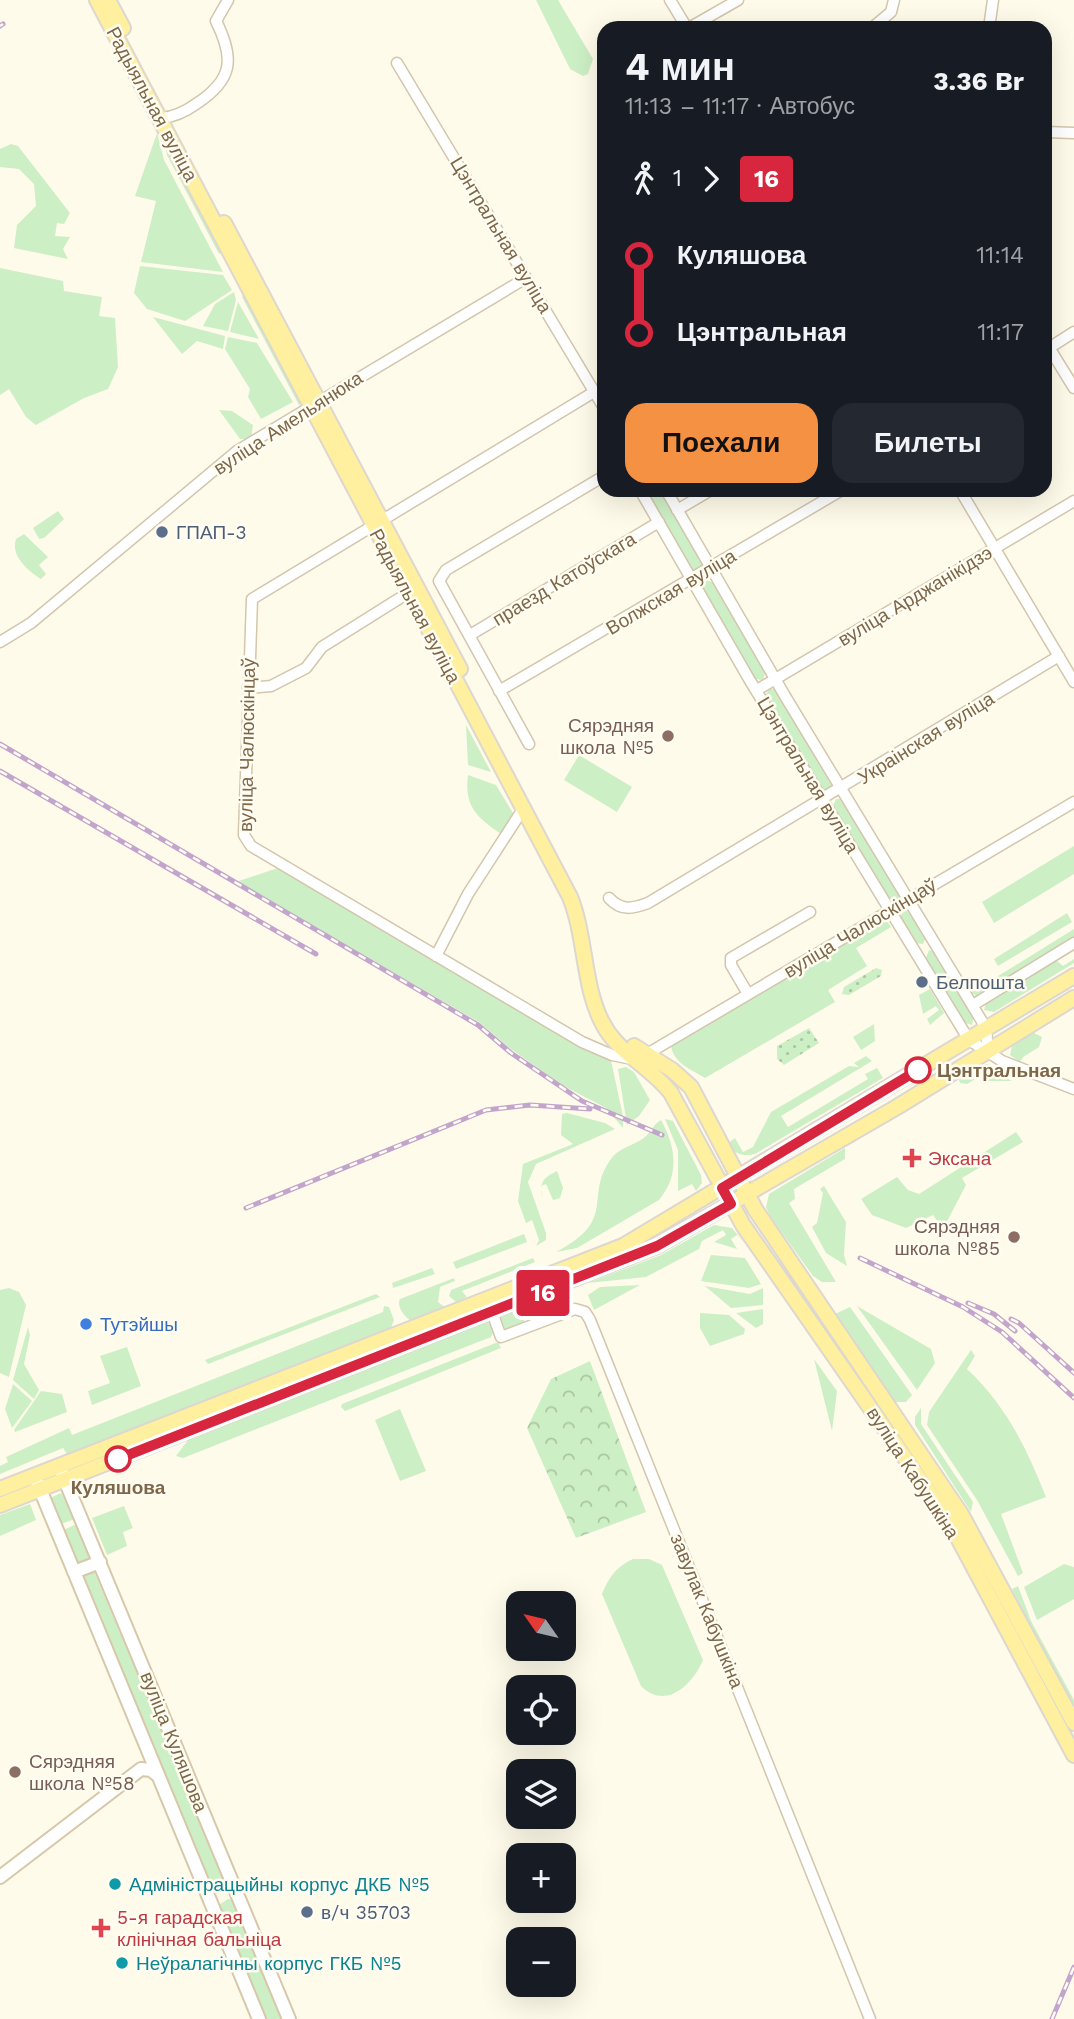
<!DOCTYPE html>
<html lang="ru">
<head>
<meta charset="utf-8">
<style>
	:root { --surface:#171b24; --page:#242831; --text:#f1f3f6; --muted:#9ea1a6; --accent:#f59142 }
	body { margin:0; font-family:"Work Sans",sans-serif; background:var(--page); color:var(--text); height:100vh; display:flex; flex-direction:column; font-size:26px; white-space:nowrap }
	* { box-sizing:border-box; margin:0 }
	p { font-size:23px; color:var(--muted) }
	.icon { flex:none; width:38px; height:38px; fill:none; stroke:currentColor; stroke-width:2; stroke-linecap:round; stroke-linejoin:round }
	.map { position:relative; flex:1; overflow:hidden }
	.drawer { position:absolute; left:597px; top:21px; width:455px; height:476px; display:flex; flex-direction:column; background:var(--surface); border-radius:21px; box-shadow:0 7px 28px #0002 }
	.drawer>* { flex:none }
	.badge { padding:0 14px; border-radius:5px; font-size:24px; line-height:46px }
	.needle { width:46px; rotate:304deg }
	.controls { position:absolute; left:506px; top:1591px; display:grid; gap:14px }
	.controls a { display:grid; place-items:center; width:70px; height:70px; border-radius:14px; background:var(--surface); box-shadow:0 7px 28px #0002; font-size:35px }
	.map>.badge { position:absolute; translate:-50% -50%; box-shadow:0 0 0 4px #fff }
	.legs { display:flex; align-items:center; gap:10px; height:77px; padding:0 28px; font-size:23px }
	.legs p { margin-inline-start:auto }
	.summary { display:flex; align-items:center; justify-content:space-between; height:119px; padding:0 28px }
	h1 { font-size:38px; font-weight:700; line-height:52px }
	.button { display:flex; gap:14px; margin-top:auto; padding:14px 28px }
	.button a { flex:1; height:80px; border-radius:21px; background:var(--accent); color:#111; font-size:28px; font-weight:700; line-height:80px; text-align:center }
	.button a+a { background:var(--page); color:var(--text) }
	ul { padding:0 28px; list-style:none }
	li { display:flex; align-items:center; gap:24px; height:77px; font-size:26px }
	li i { display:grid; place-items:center; width:10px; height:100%; margin:0 9px; background:currentColor }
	li i::after { content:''; width:18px; height:18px; margin:-9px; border:5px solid; border-radius:50%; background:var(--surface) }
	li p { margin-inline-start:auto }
	li:first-child i { background:linear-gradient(#0000 50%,currentColor 0) }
	li:last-child i { background:linear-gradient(currentColor 50%,#0000 0) }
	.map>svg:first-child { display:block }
</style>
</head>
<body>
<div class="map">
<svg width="1074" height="2019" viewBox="0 0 1074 2019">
	<defs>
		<pattern id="forest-crowns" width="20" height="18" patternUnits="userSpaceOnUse" patternTransform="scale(1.75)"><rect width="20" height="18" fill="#cdefc5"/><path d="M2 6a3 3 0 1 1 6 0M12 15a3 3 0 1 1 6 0" fill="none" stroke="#acc5a2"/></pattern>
		<pattern id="park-dots" width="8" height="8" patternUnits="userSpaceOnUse" patternTransform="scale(1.75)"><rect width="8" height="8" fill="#cdefc5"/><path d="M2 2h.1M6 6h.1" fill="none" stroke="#acc5a2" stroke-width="1.8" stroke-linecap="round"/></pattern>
	</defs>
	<rect width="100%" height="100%" fill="#fffbea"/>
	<path fill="#cdefc5" d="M 536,0 L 558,0 L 593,59 L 588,74 L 583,76 L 570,69 Z
		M 162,131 L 216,233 L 222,252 L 219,254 L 167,155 Z
		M 157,133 L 164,160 L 223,272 L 141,262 L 156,201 L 135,196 Z
		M 11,144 L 18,146 L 70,213 L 64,224 L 57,223 L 55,236 L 70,237 L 63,249 L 68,259 L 14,248 L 17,225 L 36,206 L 34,184 L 19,169 L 0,167 L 0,149 Z
		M 140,266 L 223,275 L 232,290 L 185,321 L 147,309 L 134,293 Z
		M 0,268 L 63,281 L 64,291 L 102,297 L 99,316 L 115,318 L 118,367 L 108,389 L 84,398 L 36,425 L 26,417 L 9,389 L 0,395 Z
		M 234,292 L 236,300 L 228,331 L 203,326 L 215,304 Z
		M 244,294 L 299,395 L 300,407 L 242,297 Z
		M 238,302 L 259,339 L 230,332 Z
		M 153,317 L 225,336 L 223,349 L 197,341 L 182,354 Z
		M 228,337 L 257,343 L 293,402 L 261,419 L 248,397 L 250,389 L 225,349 Z
		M 219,410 L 232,411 L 253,425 L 251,439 L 240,439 Z
		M 646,490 L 660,490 L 704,566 L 696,572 L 693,570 Z
		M 58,511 L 64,519 L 44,538 L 39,539 L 33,528 Z
		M 24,534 L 48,557 L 39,565 L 46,574 L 41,579 C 29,572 10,556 16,539 Z
		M 706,580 L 712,582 L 765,673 L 763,680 L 755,679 L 702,589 Z
		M 769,689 L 776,689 L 833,788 L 823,793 L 765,696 Z
		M 466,725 L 491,772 L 468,765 Z
		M 579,755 L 632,787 L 617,812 L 564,780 Z
		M 468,775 L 496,785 L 513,813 L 501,834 C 477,817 464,807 468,775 Z
		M 836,799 L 843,799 L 902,897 L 896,903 L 890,900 L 833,806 Z
		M 1074,846 L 1074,874 L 994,923 L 982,902 Z
		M 281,867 L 610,1056 L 623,1116 L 623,1128 L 606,1108 L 562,1085 L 511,1049 L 479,1022 L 236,882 Z
		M 905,908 L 926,937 L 923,944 L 915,943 L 900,917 Z
		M 1067,913 L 1072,922 L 998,966 L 994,959 Z
		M 886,919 L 891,927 L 856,948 L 867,966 L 828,990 L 835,1002 L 705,1078 C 691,1069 674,1064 671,1046 Z
		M 1074,929 L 1074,938 L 983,994 L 976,996 L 968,989 L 974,986 L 977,989 Z
		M 929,950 L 936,952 L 974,1015 L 972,1025 L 962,1022 L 925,960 Z
		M 1074,959 L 1074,963 L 994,1012 L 984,1010 L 986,1003 L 1056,960 L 1063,966 Z
		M 930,989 L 944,1013 L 930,1025 L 927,1019 L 939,1010 L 936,1006 L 923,1014 L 919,995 Z
		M 874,1024 L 875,1041 L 861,1050 L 853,1037 Z
		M 1030,1031 L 1042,1037 L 1039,1047 L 1023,1057 L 1020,1062 L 1010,1055 L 1013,1042 Z
		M 866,1056 L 872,1061 L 781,1116 L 788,1127 L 868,1079 L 865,1074 L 877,1068 L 883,1078 L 755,1154 C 744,1157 734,1154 727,1144 L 735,1138 L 743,1152 L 753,1147 L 771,1112 L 849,1066 L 859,1067 L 854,1063 Z
		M 986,1064 L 1001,1068 L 998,1074 L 1012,1081 L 986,1081 L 982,1075 L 967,1084 L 960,1083 L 959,1080 Z
		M 626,1067 L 634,1072 L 650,1100 L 639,1116 L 627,1125 L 618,1069 Z
		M 567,1113 L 605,1123 L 615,1129 L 536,1164 L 528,1182 L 546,1233 L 546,1240 L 536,1246 L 539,1240 L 532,1220 L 526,1223 L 518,1201 L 523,1164 L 573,1144 L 561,1135 L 562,1114 Z
		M 665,1119 L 673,1121 L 701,1175 L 702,1183 L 696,1191 L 692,1184 L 678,1191 L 678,1150 Z
		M 661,1120 C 676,1147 680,1175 659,1200 L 577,1248 L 556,1252 C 619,1219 583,1198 611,1159 C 620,1146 636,1146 647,1135 C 652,1130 654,1124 661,1120 Z
		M 1016,1132 L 1023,1142 L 962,1178 L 966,1185 L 943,1229 L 933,1215 L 906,1228 L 872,1215 L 861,1199 L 897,1177 L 908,1190 L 919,1194 Z
		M 845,1148 L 845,1159 L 794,1189 L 795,1199 L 789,1203 L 836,1282 L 822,1282 L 813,1276 L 770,1216 L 766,1207 L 769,1194 Z
		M 557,1171 L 563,1188 L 560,1198 L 553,1200 L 546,1184 L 541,1186 L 543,1199 C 539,1183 542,1178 557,1171 Z
		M 824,1186 L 846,1222 L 844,1255 L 847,1266 L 826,1253 L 812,1227 L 817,1223 L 823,1193 L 820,1189 Z
		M 714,1225 L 732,1228 L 746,1245 L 737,1235 L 731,1239 L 737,1249 L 714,1242 L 726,1235 L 723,1230 L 702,1241 L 699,1249 L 646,1277 L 588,1283 L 661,1255 Z
		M 524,1234 L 527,1242 L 456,1269 L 453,1262 Z
		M 711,1255 L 745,1258 L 761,1284 L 749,1288 L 701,1281 Z
		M 533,1258 L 535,1262 L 462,1291 L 467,1297 L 456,1302 L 449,1296 L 451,1290 Z
		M 432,1268 L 435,1274 L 393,1288 L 392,1283 Z
		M 454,1278 L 455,1281 L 440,1287 L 438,1302 L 446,1308 L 411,1321 C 405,1317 396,1307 400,1299 Z
		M 640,1285 L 594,1310 L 588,1295 L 600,1287 Z
		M 705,1286 L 750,1294 L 763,1288 L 763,1305 L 731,1308 Z
		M 9,1288 L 19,1292 L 26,1305 L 9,1377 L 0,1373 L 0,1290 Z
		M 376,1294 L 380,1297 L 208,1364 L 205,1360 Z
		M 524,1304 L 524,1324 L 506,1331 L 500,1316 Z
		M 384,1306 L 389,1307 L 394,1320 L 390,1330 L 67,1454 L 63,1448 L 0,1474 L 0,1466 L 8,1462 L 6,1457 L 69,1428 L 72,1435 L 383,1312 Z
		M 857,1306 L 931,1349 L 935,1363 L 917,1390 Z
		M 850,1307 L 912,1395 L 906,1402 L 894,1402 L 835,1314 Z
		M 763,1309 L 763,1324 L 756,1328 L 736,1313 Z
		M 700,1313 L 729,1315 L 745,1329 L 744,1334 L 710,1346 L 700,1328 Z
		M 484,1321 L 491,1323 L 494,1331 L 491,1337 L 183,1458 L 176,1456 L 192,1435 Z
		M 28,1327 L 30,1335 L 24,1364 L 39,1390 L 34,1399 L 13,1380 Z
		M 498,1342 L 501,1348 L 345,1411 L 341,1407 L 342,1404 Z
		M 127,1347 L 141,1386 L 92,1405 L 88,1391 L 110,1383 L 100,1356 Z
		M 971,1350 L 975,1356 L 967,1369 C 1006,1405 1027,1449 1046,1497 L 1001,1514 L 1023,1573 L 1018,1576 L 977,1500 L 927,1425 L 929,1412 Z
		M 814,1359 L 837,1391 L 832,1431 Z
		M 13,1384 L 32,1401 L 12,1428 L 5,1409 Z
		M 41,1391 L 62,1394 L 67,1412 L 15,1432 L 14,1430 Z
		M 921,1408 L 921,1424 L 973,1502 L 971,1512 L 915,1425 L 915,1417 Z
		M 400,1409 L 426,1471 L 400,1481 L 375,1420 Z
		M 61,1493 L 75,1519 L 58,1525 L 50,1498 Z
		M 30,1504 L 36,1520 L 0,1536 L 0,1515 Z
		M 124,1506 L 133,1528 L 123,1532 L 127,1546 L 107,1555 L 92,1518 Z
		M 77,1524 L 91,1558 L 78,1566 L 61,1531 Z
		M 633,1559 L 649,1559 L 662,1565 L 703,1660 C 693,1684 666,1711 641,1686 L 602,1594 C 609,1577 616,1567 633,1559 Z
		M 1064,1564 L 1074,1567 L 1074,1599 L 1037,1620 L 1024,1587 Z
		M 94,1571 L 227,1887 L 227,1890 L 213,1895 L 81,1576 Z
		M 1018,1586 L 1031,1621 L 1074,1700 L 1074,1710 L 1012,1589 Z
		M 228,1899 L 233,1900 L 282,2019 L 262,2019 L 217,1906 Z"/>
	<path fill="url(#forest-crowns)" d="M 590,1361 L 646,1512 L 576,1538 L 527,1428 L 551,1379 Z"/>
	<path fill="url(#park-dots)" d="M 876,968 L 882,970 L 881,976 L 849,995 L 842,994 L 844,987 Z
		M 809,1028 L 819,1043 L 784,1065 L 777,1059 L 777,1046 Z"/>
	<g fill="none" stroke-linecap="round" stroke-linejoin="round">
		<g stroke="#d3c6ad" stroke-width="13">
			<path id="street" d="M 670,0 L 687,28
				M 689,28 L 738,0
				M 872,28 L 891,12 L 894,0
				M 989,28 L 993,0
				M 397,63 L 604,408
				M 161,118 C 174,117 185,112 196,104 C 233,80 235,59 216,21 L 228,0
				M 1045,132 L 1074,133
				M 1045,341 L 1074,388
				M 1049,348 L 1074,332
				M 594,392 L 252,599 L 244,835 L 251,846 L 582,1042 L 612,1055 L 632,1059
				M 640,490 L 749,679 L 969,1040 L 1002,1061 L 1074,1089
				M 666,490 L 785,696 L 986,1028 L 988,1051
				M 960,490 L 1074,682
				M 677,510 L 711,490
				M 470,635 L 659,522
				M 0,642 L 31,623 L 237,451 L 526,278
				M 248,688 L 271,686 L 306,668 L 322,647 L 400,598
				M 757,690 L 1074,501
				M 499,691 L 842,490
				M 529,744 L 439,581 L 446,570 L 604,476
				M 609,898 C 621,911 632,909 648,903 L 1059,656
				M 436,956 L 468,894 L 523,809
				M 748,994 L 731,965 L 731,958 L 810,912
				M 973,1005 L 1074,943
				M 647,1054 L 1074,802
				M 492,1312 L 501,1337 L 575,1309 L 585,1312 L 590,1320 L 870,2019"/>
		</g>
		<g stroke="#d7c8aa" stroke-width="16">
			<path id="secondary" d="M 62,1473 L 289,2019
				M 37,1482 L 259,2019
				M 74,1572 L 100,1562
				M 0,1877 L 141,1769 L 151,1770 L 156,1774"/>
		</g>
		<g stroke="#ddd7d0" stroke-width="18">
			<path id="primary" d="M 97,0 L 570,897 C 586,936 583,988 603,1024 C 618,1053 651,1067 671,1093 L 743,1225 L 949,1521 L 1074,1755
				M 108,0 L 123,28
				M 224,223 L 460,669
				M 634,1046 L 672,1070 L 691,1087 L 755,1209 L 961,1514 L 1074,1723
				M 0,1489 L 623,1246 L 1074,976
				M 0,1505 L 657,1246 L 897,1107 L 1074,998"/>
		</g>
		<use href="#street" stroke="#fff" stroke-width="10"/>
		<use href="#secondary" stroke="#fff" stroke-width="12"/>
		<use href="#primary" stroke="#fff0a0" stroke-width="14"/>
		<g stroke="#c2a4cc" stroke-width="5">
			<path id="rail" d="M 0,26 L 3,24
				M 0,744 L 478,1025 L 511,1053 L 582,1101 L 662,1135
				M 0,771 L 316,954
				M 246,1208 L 486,1110 L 530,1105 L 590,1109
				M 860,1258 L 963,1307 L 1002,1332 L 1074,1398
				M 968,1303 L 994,1314 L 1015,1331
				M 1011,1319 L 1019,1323 L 1074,1373
				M 1052,2019 L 1074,1967"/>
		</g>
		<use href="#rail" stroke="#fffdf2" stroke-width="2.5" stroke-dasharray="8" stroke-linecap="butt"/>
	</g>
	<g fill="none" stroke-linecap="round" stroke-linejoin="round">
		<g stroke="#fff" stroke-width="16">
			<path id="line-1" d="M 118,1459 L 657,1246 L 731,1204 L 722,1188 L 918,1070"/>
		</g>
		<use href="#line-1" stroke="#d7263d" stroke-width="10"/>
	</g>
	<g fill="#5c6f8a" stroke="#fffdf2" stroke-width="2.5">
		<circle cx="162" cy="532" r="7"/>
		<circle cx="922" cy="982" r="7"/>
		<circle cx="307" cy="1912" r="7"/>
	</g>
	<g fill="#8d6e63" stroke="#fffdf2" stroke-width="2.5">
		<circle cx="668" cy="736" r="7"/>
		<circle cx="1014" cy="1237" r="7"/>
		<circle cx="15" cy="1772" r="7"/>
	</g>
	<g fill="#fff" stroke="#d7263d" stroke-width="3.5">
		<circle cx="918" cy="1070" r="12"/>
		<circle cx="118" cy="1459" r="12"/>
	</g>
	<g fill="#e0444e" stroke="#fffdf2" stroke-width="2.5">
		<path d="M908.5 1147.5h7v7h7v7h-7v7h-7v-7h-7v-7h7z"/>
		<path d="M97.5 1917.5h7v7h7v7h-7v7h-7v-7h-7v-7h7z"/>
	</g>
	<circle fill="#3f7fe0" stroke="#fffdf2" stroke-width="2.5" cx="86" cy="1324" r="7"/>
	<g fill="#0f9aa8" stroke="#fffdf2" stroke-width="2.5">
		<circle cx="115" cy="1884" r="7"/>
		<circle cx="122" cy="1963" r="7"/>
	</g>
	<g text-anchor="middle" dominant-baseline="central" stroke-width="5" stroke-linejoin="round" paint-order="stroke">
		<g font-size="19" fill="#7e6749" stroke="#fffdf2">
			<text transform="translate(152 104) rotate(62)">Радыяльная вуліца</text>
			<text transform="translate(501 235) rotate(59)">Цэнтральная вуліца</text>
			<text transform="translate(288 423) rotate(-33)">вуліца Амельянюка</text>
			<text transform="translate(564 579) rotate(-31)">праезд Катоўскага</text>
			<text transform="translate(671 592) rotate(-31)">Волжская вуліца</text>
			<text transform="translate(915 596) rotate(-31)">вуліца Арджанікідзэ</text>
			<text transform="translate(415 606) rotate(62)">Радыяльная вуліца</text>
			<text transform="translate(926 738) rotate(-32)">Украінская вуліца</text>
			<text transform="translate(247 745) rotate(-89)">вуліца Чалюскінцаў</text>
			<text transform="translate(808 775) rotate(59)">Цэнтральная вуліца</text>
			<text transform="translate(860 928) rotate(-31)">вуліца Чалюскінцаў</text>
			<text transform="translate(913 1473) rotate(57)">вуліца Кабушкіна</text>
			<text transform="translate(707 1611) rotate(68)">завулак Кабушкіна</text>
			<text transform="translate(174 1742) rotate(68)">вуліца Куляшова</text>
		</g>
		<g font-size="19" fill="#4e5e75" stroke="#fffdf2" text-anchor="start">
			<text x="176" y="532">ГПАП-3</text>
			<text x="936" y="982">Белпошта</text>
			<text x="321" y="1912">в/ч 35703</text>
		</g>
		<g font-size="19" fill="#785e54" stroke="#fffdf2" text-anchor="end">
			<text x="654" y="725">Сярэдняя<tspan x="654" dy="22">школа №5</tspan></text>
			<text x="1000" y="1226">Сярэдняя<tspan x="1000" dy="22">школа №85</tspan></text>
			<text x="29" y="1761" text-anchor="start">Сярэдняя<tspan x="29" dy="22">школа №58</tspan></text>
		</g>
		<g font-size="19" font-weight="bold" fill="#7e6749" stroke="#fffdf2" text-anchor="start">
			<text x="937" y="1070">Цэнтральная</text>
			<text x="118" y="1487" text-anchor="middle">Куляшова</text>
		</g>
		<g font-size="19" fill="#be3a42" stroke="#fffdf2" text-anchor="start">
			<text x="928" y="1158">Эксана</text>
			<text x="117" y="1917">5-я гарадская<tspan x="117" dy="22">клінічная бальніца</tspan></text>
		</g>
		<g font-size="19" fill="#366cbe" stroke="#fffdf2" text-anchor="start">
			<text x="100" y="1324">Тутэйшы</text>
		</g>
		<g font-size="19" fill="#0d838f" stroke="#fffdf2" text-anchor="start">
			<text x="129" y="1884">Адміністрацыйны корпус ДКБ №5</text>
			<text x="136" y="1963">Неўралагічны корпус ГКБ №5</text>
		</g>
	</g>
</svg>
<div class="controls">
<a><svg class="needle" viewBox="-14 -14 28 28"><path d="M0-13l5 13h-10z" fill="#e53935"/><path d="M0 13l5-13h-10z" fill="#9ea1a6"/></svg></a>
<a><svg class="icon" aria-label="locate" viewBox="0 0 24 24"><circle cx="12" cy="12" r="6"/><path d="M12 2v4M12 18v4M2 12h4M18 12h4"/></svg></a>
<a><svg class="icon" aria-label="layers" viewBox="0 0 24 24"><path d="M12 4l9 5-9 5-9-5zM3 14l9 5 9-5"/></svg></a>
<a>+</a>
<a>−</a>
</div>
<b class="badge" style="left:543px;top:1293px;background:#d7263d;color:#fff">16</b>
<section class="drawer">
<div class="summary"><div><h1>4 мин</h1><p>11:13 – 11:17 · Автобус</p></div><b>3.36 Br</b></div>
<div class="legs"><svg class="icon" aria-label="walk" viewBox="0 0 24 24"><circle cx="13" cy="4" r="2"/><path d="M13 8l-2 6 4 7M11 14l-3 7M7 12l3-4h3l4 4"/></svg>1<svg class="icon" aria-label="forward" viewBox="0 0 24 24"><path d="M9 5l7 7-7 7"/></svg><b class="badge" style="background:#d7263d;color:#fff">16</b></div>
<ul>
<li><i style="color:#d7263d"></i><b>Куляшова</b><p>11:14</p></li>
<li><i style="color:#d7263d"></i><b>Цэнтральная</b><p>11:17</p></li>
</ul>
<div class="button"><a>Поехали</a><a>Билеты</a></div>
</section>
</div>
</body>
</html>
